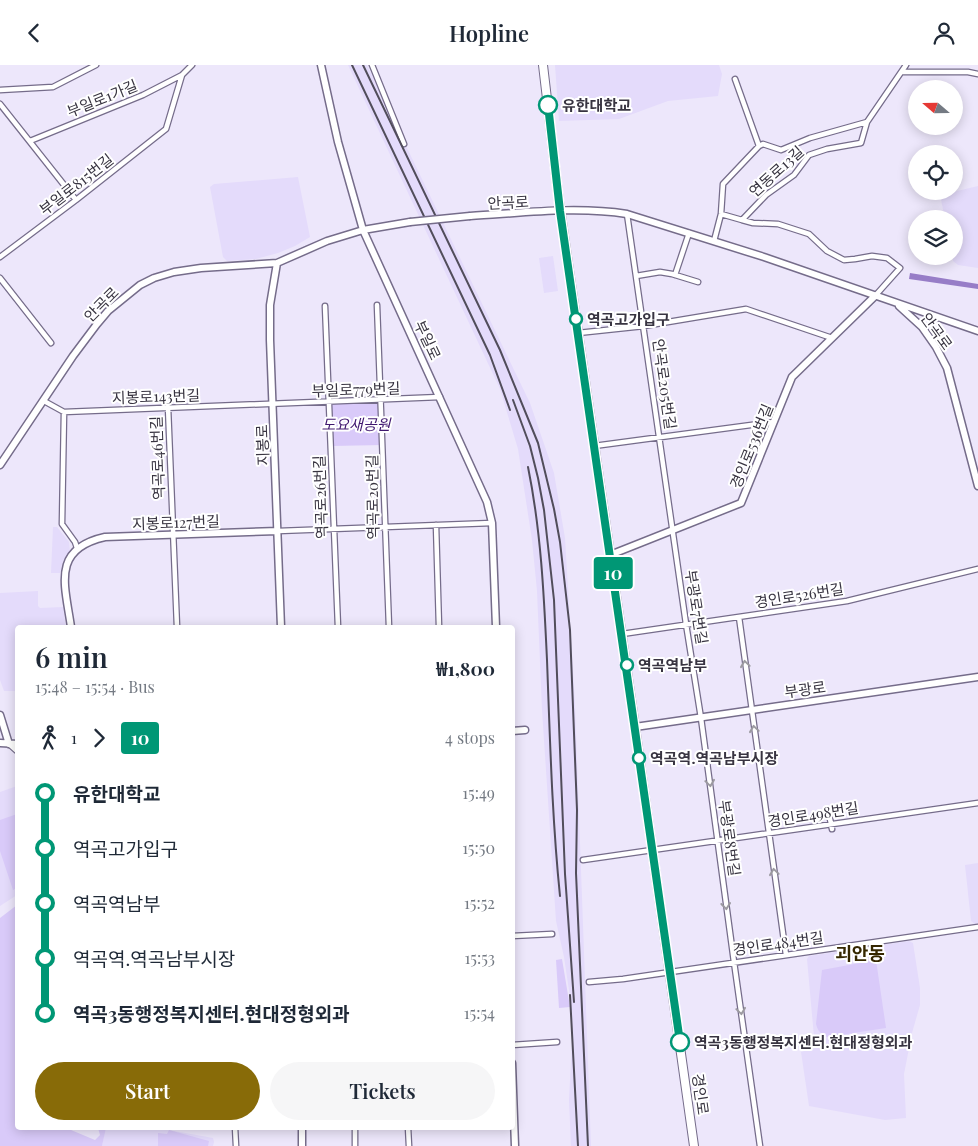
<!DOCTYPE html>
<html lang="en">
<head>
<meta charset="utf-8">
<style>
	:root { --surface:#fff; --page:#f6f6f7; --text:#1f2937; --muted:#747a83; --accent:#886b08 }
	body { margin:0; font-family:"Playfair Display","Noto Sans KR",serif; background:var(--page); color:var(--text); height:100vh; display:flex; flex-direction:column; font-size:19px; white-space:nowrap }
	* { box-sizing:border-box; margin:0 }
	p { font-size:16px; color:var(--muted) }
	.icon { flex:none; width:28px; height:28px; fill:none; stroke:currentColor; stroke-width:2; stroke-linecap:round; stroke-linejoin:round }
	.map { position:relative; flex:1; overflow:hidden }
	.sheet { position:absolute; left:15px; top:560px; width:500px; height:505px; display:flex; flex-direction:column; background:var(--surface); border-radius:5px; box-shadow:0 2px 12px #0003 }
	.sheet>* { flex:none }
	.badge { padding:0 10px; border-radius:4px; font-size:18px; line-height:32px }
	.needle { width:32px; rotate:290deg }
	.fabs { position:absolute; left:908px; top:15px; display:grid; gap:10px }
	.fabs a { display:grid; place-items:center; width:55px; height:55px; border-radius:50%; background:var(--surface); box-shadow:0 2px 12px #0003; font-size:25px }
	.map>.badge { position:absolute; translate:-50% -50%; box-shadow:0 0 0 2px #fff }
	.legs { display:flex; align-items:center; gap:8px; height:55px; padding:0 20px; font-size:16px }
	.legs p { margin-inline-start:auto }
	.head { display:flex; align-items:center; justify-content:space-between; height:85px; padding:0 20px }
	h1 { font-size:28px; font-weight:600; line-height:38px }
	.action { display:flex; gap:10px; margin-top:auto; padding:10px 20px }
	.action a { flex:1; height:58px; border-radius:30px; background:var(--accent); color:#fff; font-size:20px; font-weight:600; line-height:58px; text-align:center }
	.action a+a { background:var(--page); color:var(--text) }
	ul { padding:0 20px; list-style:none }
	li { display:flex; align-items:center; gap:18px; height:55px; font-size:19px }
	li i { display:grid; place-items:center; width:8px; height:100%; margin:0 6px; background:currentColor }
	li i::after { content:''; width:12px; height:12px; margin:-6px; border:4px solid; border-radius:50%; background:var(--surface) }
	li p { margin-inline-start:auto }
	li:first-child i { background:linear-gradient(#0000 50%,currentColor 0) }
	li:last-child i { background:linear-gradient(currentColor 50%,#0000 0) }
	header { display:flex; justify-content:space-between; align-items:center; height:65px; padding:0 20px; background:var(--surface); font-size:22px; font-weight:600 }
	.map>svg:first-child { display:block }
</style>
</head>
<body>
<header><svg class="icon" aria-label="back" viewBox="0 0 24 24"><path d="M15 5l-7 7 7 7"/></svg>Hopline<svg class="icon" aria-label="person" viewBox="0 0 24 24"><circle cx="12" cy="8" r="4"/><path d="M4 21q1-7 8-7t8 7"/></svg></header>
<div class="map">
<svg width="978" height="1081" viewBox="0 0 978 1081">
	<rect width="100%" height="100%" fill="#ede7fb"/>
	<path fill="#e4dbfb" d="M 348,0 L 367,0 L 530,338 L 554,408 L 565,473 L 575,639 L 591,1081 L 571,1081 L 569,1035 L 572,977 L 570,932 L 564,892 L 556,856 L 542,645 L 537,526 L 532,475 L 518,384 L 500,324 Z
		M 555,0 L 719,0 L 722,9 L 718,31 L 668,36 L 619,54 L 559,56 Z
		M 298,112 L 310,172 L 295,181 L 278,188 L 256,194 L 227,196 L 223,192 L 210,122 L 214,119 Z
		M 978,121 L 978,203 L 958,200 L 953,196 L 954,154 L 945,154 L 940,130 Z
		M 553,191 L 558,226 L 544,228 L 539,193 Z
		M 53,462 L 57,462 L 69,477 L 70,487 L 63,496 L 60,508 L 51,508 Z
		M 38,526 L 38,541 L 40,543 L 63,542 L 66,562 L 18,562 L 17,626 L 4,626 L 0,615 L 0,528 Z
		M 17,721 L 17,830 L 0,841 L 0,727 Z
		M 978,798 L 978,858 L 975,859 L 971,856 L 965,800 Z
		M 909,876 L 913,878 L 920,923 L 920,940 L 912,968 L 904,1009 L 906,1053 L 885,1055 L 809,1041 L 801,987 L 815,983 L 807,894 L 809,891 Z
		M 106,1062 L 158,1063 L 213,1073 L 214,1077 L 213,1081 L 102,1081 Z"/>
	<path fill="#d9caf9" d="M 381,336 L 383,380 L 331,381 L 329,337 Z
		M 17,749 L 17,823 L 13,825 L 0,786 L 0,755 Z
		M 17,840 L 18,1062 L 70,1063 L 71,1065 L 95,1075 L 100,1070 L 98,1063 L 106,1063 L 102,1081 L 0,1081 L 0,853 Z
		M 562,894 L 570,942 L 559,943 L 556,895 Z
		M 876,895 L 886,963 L 827,972 C 820,968 818,966 816,959 L 822,905 Z
		M 169,1065 L 209,1076 L 208,1081 L 158,1081 L 158,1068 L 167,1069 Z"/>
	<path fill="#977dc7" d="M 910,208 L 978,219 L 978,224 L 909,214 Z"/>
	<g fill="none" stroke-linecap="round" stroke-linejoin="round">
		<g stroke="#756c8a" stroke-width="7">
			<path id="street" d="M 372,0 L 404,79
				M 902,7 L 968,7 L 978,9
				M 735,14 L 759,81 L 763,79 L 781,85 L 810,73 L 867,57
				M 0,25 L 53,22 L 96,0
				M 0,39 L 76,135
				M 30,76 L 143,30 L 182,10
				M 627,149 L 686,559 L 701,653 L 734,897 L 760,1081
				M 721,149 L 742,155 L 766,130 L 794,110 L 809,90 L 827,84 L 861,78 L 867,57 L 906,0
				M 742,155 L 753,158 L 778,159 L 809,169 L 827,186 L 844,195 L 855,194 L 872,191 L 887,193 L 900,203 L 875,231
				M 714,176 L 721,149 L 723,119 L 759,81
				M 0,192 L 76,135 L 166,64 L 182,10 L 192,0
				M 675,210 L 689,168
				M 636,211 L 660,207 L 672,209 L 698,217
				M 0,213 L 51,278
				M 377,240 L 389,562
				M 325,241 L 338,562
				M 578,268 L 644,261 L 746,244 L 832,273
				M 44,336 L 64,347 L 440,332
				M 168,342 L 177,562
				M 64,347 L 62,459 L 75,477 L 77,483
				M 594,381 L 774,357
				M 436,460 L 439,562
				M 278,466 L 492,458
				M 739,552 L 786,890
				M 622,569 L 847,536 L 978,504
				M 9,679 L 18,687
				M 830,754 L 832,764
				M 583,795 L 978,738
				M 512,871 L 552,869
				M 589,917 L 623,914 L 978,862
				M 512,980 L 557,977
				M 235,1062 L 236,1081
				M 355,1062 L 355,1081
				M 408,1062 L 409,1081"/>
		</g>
		<g stroke="#756c8a" stroke-width="9">
			<path id="secondary" d="M 321,0 L 338,77 L 363,165 L 487,437 L 492,458 L 496,562
				M 470,151 C 522,148 576,141 627,149 L 764,192 L 978,266
				M 277,198 L 270,240 L 270,275 L 281,562
				M 899,241 L 922,262 L 936,282 L 947,303 L 978,421
				M 0,400 L 73,291 L 97,259 L 108,246 L 140,220 L 154,213 L 174,207 L 201,203 L 277,198 L 327,176 L 363,165 L 410,157
				M 610,490 L 741,438 L 792,312 L 875,231
				M 71,562 C 65,520 51,484 105,472 L 278,466
				M 0,650 L 9,679
				M 635,662 L 978,612
				M 512,666 L 525,665
				M 0,678 L 18,679
				M 512,998 L 515,1081
				M 302,1062 L 302,1081"/>
		</g>
		<g stroke="#756c8a" stroke-width="10">
			<path id="primary" d="M 543,0 L 559,136 L 635,662 L 694,1081"/>
		</g>
		<use href="#street" stroke="#fff" stroke-width="4.5"/>
		<use href="#secondary" stroke="#fff" stroke-width="6"/>
		<use href="#primary" stroke="#fff" stroke-width="8"/>
		<path stroke="#514d5b" stroke-width="2" d="M 352,0 L 490,290 L 510,345
			M 363,0 L 500,285 L 538,378 L 554,444 L 560,477 L 570,565 L 577,745 L 576,808 L 588,1081
			M 513,335 L 530,381 L 538,413 L 544,445 L 554,535 L 565,809 L 574,937
			M 528,402 C 541,466 544,530 547,595 C 550,674 552,753 560,831
			M 570,930 L 578,1081"/>
		<g stroke="#756c8a" stroke-width="9" stroke-linecap="butt">
			<path id="secondary-bridge" d="M 410,157 L 470,151"/>
		</g>
		<use href="#secondary-bridge" stroke="#fff" stroke-width="6"/>
	</g>
	<defs><path id="oneway-chevron" d="M-2-3.5L2.5 0L-2 3.5" fill="none" stroke-width="1.6" stroke-linecap="round" stroke-linejoin="round" transform="scale(1.25)"/></defs>
	<g stroke="#9c9aa0">
		<use href="#oneway-chevron" transform="translate(745 599) rotate(-98)"/>
		<use href="#oneway-chevron" transform="translate(754 664) rotate(-98)"/>
		<use href="#oneway-chevron" transform="translate(710 718) rotate(82)"/>
		<use href="#oneway-chevron" transform="translate(774 807) rotate(-98)"/>
		<use href="#oneway-chevron" transform="translate(726 841) rotate(83)"/>
		<use href="#oneway-chevron" transform="translate(741 946) rotate(82)"/>
	</g>
	<g fill="none" stroke-linecap="round" stroke-linejoin="round">
		<g stroke="#fff" stroke-width="11">
			<path id="line-1" d="M 548,40 L 560,146 L 680,977"/>
		</g>
		<use href="#line-1" stroke="#009775" stroke-width="8"/>
	</g>
	<g fill="#fff" stroke="#009775" stroke-width="2.5">
		<circle cx="548" cy="40" r="9"/>
		<circle cx="576" cy="254" r="6"/>
		<circle cx="627" cy="600" r="6"/>
		<circle cx="639" cy="693" r="6"/>
		<circle cx="680" cy="977" r="9"/>
	</g>
	<g text-anchor="middle" dominant-baseline="central" stroke-width="4" stroke-linejoin="round" paint-order="stroke">
		<g font-size="15" fill="#383441" stroke="#fff">
			<text transform="translate(102 33) rotate(-22)">부일로1가길</text>
			<text transform="translate(776 106) rotate(-42)">연동로13길</text>
			<text transform="translate(76 119) rotate(-38)">부일로815번길</text>
			<text transform="translate(508 137) rotate(-3)">안곡로</text>
			<text transform="translate(101 239) rotate(-45)">안곡로</text>
			<text transform="translate(937 266) rotate(54)">안곡로</text>
			<text transform="translate(428 275) rotate(65)">부일로</text>
			<text transform="translate(665 319) rotate(82)">안곡로205번길</text>
			<text transform="translate(356 324) rotate(-2)">부일로779번길</text>
			<text transform="translate(156 331) rotate(-2)">지봉로143번길</text>
			<text transform="translate(262 380) rotate(-92)">지봉로</text>
			<text transform="translate(751 381) rotate(-68)">경인로536번길</text>
			<text transform="translate(157 393) rotate(-92)">역곡로46번길</text>
			<text transform="translate(320 432) rotate(-92)">역곡로26번길</text>
			<text transform="translate(372 432) rotate(-91)">역곡로20번길</text>
			<text transform="translate(176 457) rotate(-2)">지봉로127번길</text>
			<text transform="translate(799 530) rotate(-9)">경인로526번길</text>
			<text transform="translate(697 542) rotate(81)">부광로7번길</text>
			<text transform="translate(805 624) rotate(-8)">부광로</text>
			<text transform="translate(813 749) rotate(-9)">경인로498번길</text>
			<text transform="translate(730 773) rotate(82)">부광로8번길</text>
			<text transform="translate(778 878) rotate(-8)">경인로484번길</text>
			<text transform="translate(701 1029) rotate(82)">경인로</text>
		</g>
		<g font-size="15" font-weight="bold" fill="#383441" stroke="#fff" text-anchor="start">
			<text x="562" y="40">유한대학교</text>
			<text x="587" y="254">역곡고가입구</text>
			<text x="638" y="600">역곡역남부</text>
			<text x="650" y="693">역곡역.역곡남부시장</text>
			<text x="694" y="977">역곡3동행정복지센터.현대정형외과</text>
		</g>
		<g font-size="15" font-style="italic" fill="#3f176f" stroke="#fff">
			<text x="356" y="359">도요새공원</text>
		</g>
		<g font-size="18" font-weight="bold" fill="#352700" stroke="#fff">
			<text x="860" y="888">괴안동</text>
		</g>
	</g>
</svg>
<div class="fabs">
<a><svg class="needle" viewBox="-14 -14 28 28"><path d="M0-13l5 13h-10z" fill="#e53935"/><path d="M0 13l5-13h-10z" fill="#747a83"/></svg></a>
<a><svg class="icon" aria-label="locate" viewBox="0 0 24 24"><circle cx="12" cy="12" r="6"/><path d="M12 2v4M12 18v4M2 12h4M18 12h4"/></svg></a>
<a><svg class="icon" aria-label="layers" viewBox="0 0 24 24"><path d="M12 4l9 5-9 5-9-5zM3 14l9 5 9-5"/></svg></a>
</div>
<b class="badge" style="left:613px;top:508px;background:#009775;color:#fff">10</b>
<section class="sheet">
<div class="head"><div><h1>6 min</h1><p>15:48 – 15:54 · Bus</p></div><b>₩1,800</b></div>
<div class="legs"><svg class="icon" aria-label="walk" viewBox="0 0 24 24"><circle cx="13" cy="4" r="2"/><path d="M13 8l-2 6 4 7M11 14l-3 7M7 12l3-4h3l4 4"/></svg>1<svg class="icon" aria-label="forward" viewBox="0 0 24 24"><path d="M9 5l7 7-7 7"/></svg><b class="badge" style="background:#009775;color:#fff">10</b><p>4 stops</p></div>
<ul>
<li><i style="color:#009775"></i><b>유한대학교</b><p>15:49</p></li>
<li><i style="color:#009775"></i><span>역곡고가입구</span><p>15:50</p></li>
<li><i style="color:#009775"></i><span>역곡역남부</span><p>15:52</p></li>
<li><i style="color:#009775"></i><span>역곡역.역곡남부시장</span><p>15:53</p></li>
<li><i style="color:#009775"></i><b>역곡3동행정복지센터.현대정형외과</b><p>15:54</p></li>
</ul>
<div class="action"><a>Start</a><a>Tickets</a></div>
</section>
</div>
</body>
</html>
